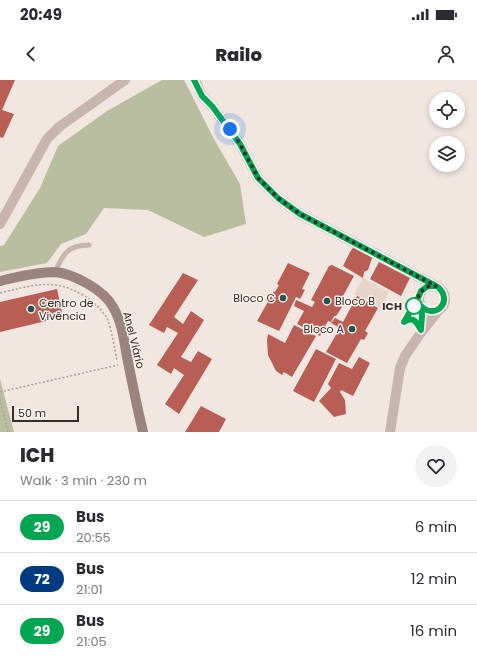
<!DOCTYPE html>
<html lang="en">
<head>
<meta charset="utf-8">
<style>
	:root { --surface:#fff; --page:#f2f2f3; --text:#2b2b33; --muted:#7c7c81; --line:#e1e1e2 }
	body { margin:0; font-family:Poppins,sans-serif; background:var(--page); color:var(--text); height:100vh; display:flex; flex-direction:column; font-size:15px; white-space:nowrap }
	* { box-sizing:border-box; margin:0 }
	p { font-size:13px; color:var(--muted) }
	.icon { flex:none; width:22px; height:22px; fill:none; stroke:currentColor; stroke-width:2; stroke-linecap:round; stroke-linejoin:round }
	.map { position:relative; height:352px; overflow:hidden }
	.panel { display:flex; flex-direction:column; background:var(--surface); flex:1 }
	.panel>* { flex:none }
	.badge { padding:0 8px; border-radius:13px; font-size:14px; line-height:26px }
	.tools { position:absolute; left:429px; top:12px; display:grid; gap:8px }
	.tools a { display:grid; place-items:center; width:36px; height:36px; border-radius:50%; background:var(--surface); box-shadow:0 2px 6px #0003; font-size:20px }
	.scale { position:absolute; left:12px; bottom:10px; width:67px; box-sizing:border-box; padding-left:4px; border:2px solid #372d2b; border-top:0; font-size:11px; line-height:14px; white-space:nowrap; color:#372d2b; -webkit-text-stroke:3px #f9f1ec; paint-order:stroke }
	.you { position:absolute; width:20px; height:20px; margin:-10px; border:3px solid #fff; border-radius:50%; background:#1a73e8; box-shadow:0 0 0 6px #1a73e833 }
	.map>.badge { position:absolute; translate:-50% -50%; box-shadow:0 0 0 2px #fff }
	.round { display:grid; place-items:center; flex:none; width:42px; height:42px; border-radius:21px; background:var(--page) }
	.head { display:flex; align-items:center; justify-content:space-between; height:68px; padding:0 20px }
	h1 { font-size:19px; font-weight:800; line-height:30px }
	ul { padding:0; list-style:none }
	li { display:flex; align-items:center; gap:12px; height:52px; padding:0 20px; border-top:1px solid var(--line) }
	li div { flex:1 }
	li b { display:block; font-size:15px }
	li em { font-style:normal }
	li .badge { min-width:44px; font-weight:700; text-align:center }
	.status { display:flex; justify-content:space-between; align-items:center; height:28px; padding:0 20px; background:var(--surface); direction:ltr }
	.status svg { height:11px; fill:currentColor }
	header { display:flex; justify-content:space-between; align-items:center; height:52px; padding:0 20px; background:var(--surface); font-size:18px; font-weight:800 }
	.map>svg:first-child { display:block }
</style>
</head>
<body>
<div class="status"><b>20:49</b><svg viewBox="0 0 49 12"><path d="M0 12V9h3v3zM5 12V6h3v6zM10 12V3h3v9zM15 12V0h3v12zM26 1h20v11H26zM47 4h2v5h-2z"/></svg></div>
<header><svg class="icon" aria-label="back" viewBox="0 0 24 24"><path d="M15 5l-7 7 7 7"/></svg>Railo<svg class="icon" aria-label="person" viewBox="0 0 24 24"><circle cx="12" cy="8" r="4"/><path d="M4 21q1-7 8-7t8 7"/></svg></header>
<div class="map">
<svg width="477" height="352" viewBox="0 0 477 352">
	<rect width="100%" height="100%" fill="#f1e6e0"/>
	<path fill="#b9bea1" d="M 162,0 L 184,0 L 215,61 L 240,104 L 246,144 L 204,157 L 148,130 L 104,128 L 86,154 L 61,164 L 47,183 L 0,192 L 0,166 L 4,165 L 40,108 L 58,66 L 107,31 Z
		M 0,299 L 14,352 L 0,352 Z"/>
	<path fill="#e7d5c9" d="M 363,198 L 389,212 L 381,228 L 354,214 Z"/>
	<path fill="#b95e55" d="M 0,0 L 15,0 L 2,30 L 14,34 L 3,58 L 0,57 Z
		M 355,165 L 373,175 L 368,190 L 364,192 L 363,198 L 343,186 L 350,172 Z
		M 379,182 L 410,198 L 401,216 L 370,199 Z
		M 288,183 L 310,193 L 302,209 L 305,210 L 300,219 L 296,217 L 279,251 L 257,241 L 274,211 L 275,212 L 279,205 L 277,204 Z
		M 332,185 L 354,196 L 338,225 L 342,227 L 336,236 L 334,236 L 331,242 L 328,241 L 320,256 L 297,244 L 304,231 L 294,226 L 296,220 L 312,227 L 315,222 L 311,220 L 329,186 Z
		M 183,193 L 198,200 L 174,237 L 183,244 L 191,231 L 204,240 L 181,277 L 191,282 L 198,271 L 212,279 L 179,334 L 165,324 L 184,295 L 174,288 L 171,294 L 157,285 L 178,253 L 167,247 L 164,253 L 149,245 Z
		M 57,209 L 63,237 L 0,252 L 0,222 Z
		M 357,216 L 378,228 L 365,251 L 368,253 L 364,260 L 361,259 L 347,283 L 326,272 L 340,248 L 331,243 L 335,238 L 343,242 Z
		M 294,245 L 316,256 L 292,297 L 284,292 L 282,295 L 276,291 L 268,275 L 267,260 L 268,254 L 285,263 Z
		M 316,269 L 336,279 L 314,322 L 293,311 Z
		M 359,277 L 370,283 L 353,316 L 341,310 L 340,312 L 345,320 L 346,334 L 334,337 L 319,321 L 331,308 L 328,304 L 339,283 L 352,289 Z
		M 201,326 L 226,339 L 219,352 L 185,352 Z"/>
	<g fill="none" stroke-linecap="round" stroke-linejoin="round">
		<path stroke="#b39f97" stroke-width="1.5" stroke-dasharray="2 2" stroke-linecap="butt" d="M 0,213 C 31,206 53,197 83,215 C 92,220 101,229 107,238 C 112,249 114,268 117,280
			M 0,312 L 118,285
			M 0,319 L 8,352"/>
		<path stroke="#c8b5ad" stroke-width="5" d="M 55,192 C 63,174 68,165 89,165
			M 404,242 L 419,218
			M 404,242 C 413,236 417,242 421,249"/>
		<path stroke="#c8b5ad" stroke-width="10" d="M 195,0 L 202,16 L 212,26 L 240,64 L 258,98 L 278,118 L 300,134 L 436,206
			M 0,144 L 47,59 L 59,47 L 125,0
			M419 219a13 13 0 1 1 26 0a13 13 0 1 1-26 0Z
			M 390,352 L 400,288 L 405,276 L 420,254 L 442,226"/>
		<path stroke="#9b847e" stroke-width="10" d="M 0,201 C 18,197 35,192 54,192 C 73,193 104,210 113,227 C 122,242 124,260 127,277 C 132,302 137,327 143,352"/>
	</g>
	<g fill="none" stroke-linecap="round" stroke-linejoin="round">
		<g stroke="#fff" stroke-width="9">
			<path id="line" d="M 194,0 L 202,16 L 212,26 L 240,64 L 258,98 L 278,118 L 300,134 L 436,206 L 428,206 L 421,211 L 418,218 L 404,242 C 413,236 416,241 421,250 L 422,236 L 421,226 C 435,240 453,222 439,208"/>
		</g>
		<use href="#line" stroke="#00a651" stroke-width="6"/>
		<path stroke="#372d2b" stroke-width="4" stroke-dasharray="0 7.2" d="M 230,49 L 240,64 L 258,98 L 278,118 L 300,134 L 436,206 C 421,204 419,217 413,227 L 414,226"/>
	</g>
	<g fill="#245450" stroke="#f9f1ec" stroke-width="1.5">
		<circle cx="283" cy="218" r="4"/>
		<circle cx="327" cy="221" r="4"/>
		<circle cx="31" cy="229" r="4"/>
		<circle cx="352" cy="249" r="4"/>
	</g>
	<circle fill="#fff" stroke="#00a651" stroke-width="2" cx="414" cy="226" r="8"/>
	<g text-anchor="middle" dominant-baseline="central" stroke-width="3" stroke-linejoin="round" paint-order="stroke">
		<g font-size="11" fill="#372d2b" stroke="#f9f1ec" text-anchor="end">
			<text x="275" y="218">Bloco C</text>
			<text x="335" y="221" text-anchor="start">Bloco B</text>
			<text x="39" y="223" text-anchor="start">Centro de<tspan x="39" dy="13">Vivência</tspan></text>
			<text x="344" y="249">Bloco A</text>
		</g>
		<g font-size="11" font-weight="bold" fill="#372d2b" stroke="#f9f1ec" text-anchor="end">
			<text x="402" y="226">ICH</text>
		</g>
		<g font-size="11" fill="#372d2b" stroke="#f9f1ec">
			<text transform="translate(134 260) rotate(76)">Anel Viário</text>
		</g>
	</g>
</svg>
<div class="tools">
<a><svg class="icon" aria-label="locate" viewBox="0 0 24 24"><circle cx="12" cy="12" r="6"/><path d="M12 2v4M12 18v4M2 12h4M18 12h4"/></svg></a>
<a><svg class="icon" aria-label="layers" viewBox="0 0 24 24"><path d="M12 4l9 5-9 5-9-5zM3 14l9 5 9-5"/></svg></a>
</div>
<div class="scale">50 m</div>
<div class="you" style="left:230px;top:49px"></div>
</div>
<section class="panel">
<div class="head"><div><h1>ICH</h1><p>Walk · 3 min · 230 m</p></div><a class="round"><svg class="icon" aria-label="heart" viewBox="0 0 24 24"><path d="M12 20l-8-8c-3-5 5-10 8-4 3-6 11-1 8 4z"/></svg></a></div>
<ul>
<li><span class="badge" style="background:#00a651;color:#fff">29</span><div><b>Bus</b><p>20:55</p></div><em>6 min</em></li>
<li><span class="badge" style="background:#003b80;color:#fff">72</span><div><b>Bus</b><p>21:01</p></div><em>12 min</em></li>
<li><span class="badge" style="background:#00a651;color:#fff">29</span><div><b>Bus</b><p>21:05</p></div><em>16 min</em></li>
</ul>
</section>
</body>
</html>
